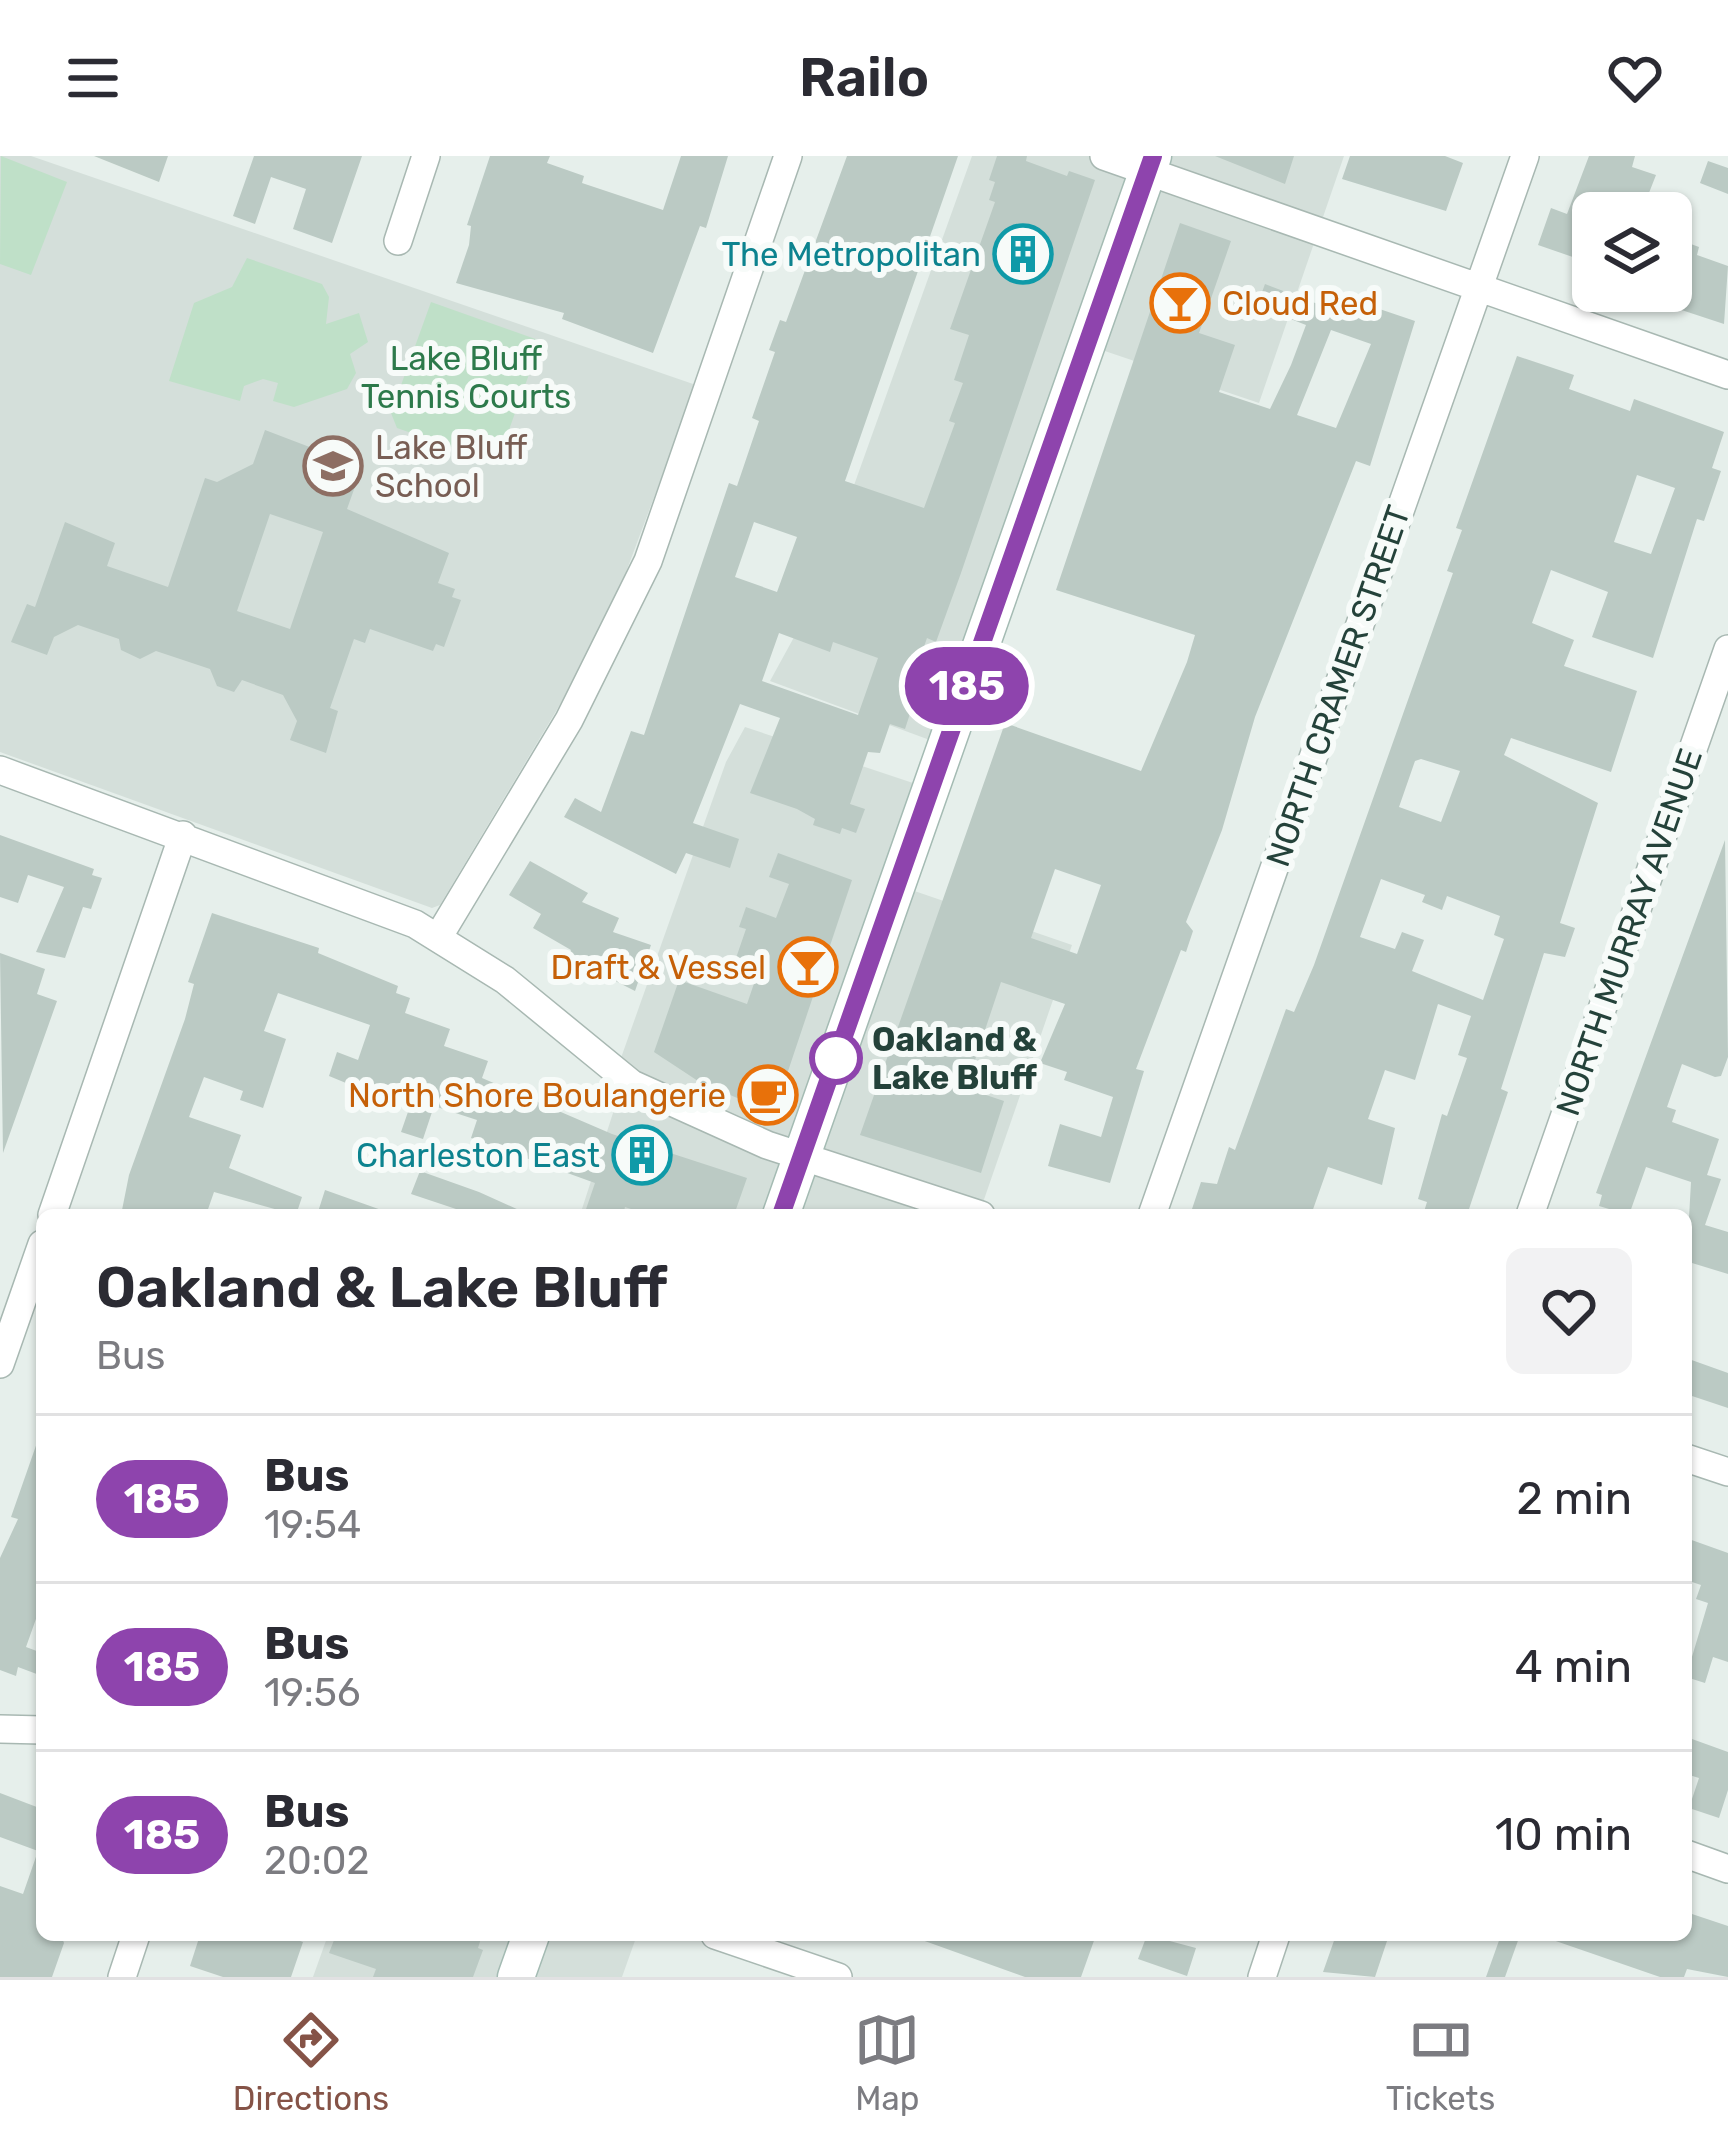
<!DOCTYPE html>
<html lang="en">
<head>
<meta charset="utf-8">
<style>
	:root { --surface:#fff; --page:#f2f2f3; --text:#2b2b33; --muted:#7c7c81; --line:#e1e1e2; --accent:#855347 }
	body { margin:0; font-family:Rubik,sans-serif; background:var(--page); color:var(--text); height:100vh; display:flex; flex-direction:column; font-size:45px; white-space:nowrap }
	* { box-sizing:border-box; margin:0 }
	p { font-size:39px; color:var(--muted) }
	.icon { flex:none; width:66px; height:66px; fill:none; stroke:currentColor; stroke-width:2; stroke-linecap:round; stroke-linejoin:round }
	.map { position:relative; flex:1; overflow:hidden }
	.sheet { position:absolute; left:36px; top:1053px; width:1656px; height:732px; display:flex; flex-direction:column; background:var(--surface); border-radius:18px; box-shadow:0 3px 9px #0004 }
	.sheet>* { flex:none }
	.badge { padding:0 24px; border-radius:39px; font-size:42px; line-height:78px }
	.tools { position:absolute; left:1572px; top:36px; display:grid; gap:24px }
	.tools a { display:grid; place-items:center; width:120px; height:120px; border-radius:18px; background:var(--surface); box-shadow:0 3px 9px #0004; font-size:60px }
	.map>.badge { position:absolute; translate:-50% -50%; box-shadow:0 0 0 6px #fff }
	.round { display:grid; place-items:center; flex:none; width:126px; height:126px; border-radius:18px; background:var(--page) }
	.head { display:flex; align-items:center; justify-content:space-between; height:204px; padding:0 60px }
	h1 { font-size:57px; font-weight:600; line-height:90px }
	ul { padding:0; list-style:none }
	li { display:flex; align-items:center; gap:36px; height:168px; padding:0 60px; border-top:3px solid var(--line) }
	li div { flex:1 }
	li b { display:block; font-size:45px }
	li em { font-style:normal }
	li .badge { min-width:132px; font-weight:700; text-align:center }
	header { display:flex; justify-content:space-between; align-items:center; height:156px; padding:0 60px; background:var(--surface); font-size:54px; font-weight:600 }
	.tabs { display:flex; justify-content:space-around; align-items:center; height:168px; border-top:3px solid var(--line); background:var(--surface); font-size:33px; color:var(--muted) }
	.tabs a { display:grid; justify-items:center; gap:6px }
	.tabs .current { color:var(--accent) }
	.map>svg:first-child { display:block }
</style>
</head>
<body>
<header><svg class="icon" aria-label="menu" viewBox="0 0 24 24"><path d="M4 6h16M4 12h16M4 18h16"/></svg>Railo<svg class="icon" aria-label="heart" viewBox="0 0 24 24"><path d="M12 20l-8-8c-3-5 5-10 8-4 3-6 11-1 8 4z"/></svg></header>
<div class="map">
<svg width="1728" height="1821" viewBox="0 0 1728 1821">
	<rect width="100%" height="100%" fill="#e6efeb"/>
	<path fill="#d4dfda" d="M 0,0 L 31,0 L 696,229 L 604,475 L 440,749 L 432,752 L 0,596 Z
		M 972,0 L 1344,0 L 1259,247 L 1087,189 L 946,590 L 770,525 L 810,452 Z
		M 745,571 L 931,633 L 897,729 L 1072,789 L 979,1058 L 918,1040 L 910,1059 L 580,1059 L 624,923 L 616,916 L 726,606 Z
		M 328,1779 L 637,1779 L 622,1821 L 313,1821 Z"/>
	<path fill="#bfe0c8" d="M 1,0 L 67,26 L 31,119 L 0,108 Z
		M 247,102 L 322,128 L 329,141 L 326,168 L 359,157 L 368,186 L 350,198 L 356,217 L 347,233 L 294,251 L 273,245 L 278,227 L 263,223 L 244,230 L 240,245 L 169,225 L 194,147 L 232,131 Z
		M 431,146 L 541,185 L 497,307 L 397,272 L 391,257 Z"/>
	<path fill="#bbcac4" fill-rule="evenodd" d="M 94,0 L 168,0 L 159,26 Z
		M 254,0 L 362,0 L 332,87 L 293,73 L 306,33 L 271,21 L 255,68 L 233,60 Z
		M 490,0 L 550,0 L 547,7 L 584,20 L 582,27 L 663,54 L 681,0 L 728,0 L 706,72 L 700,70 L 653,197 L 562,163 L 564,157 L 456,127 L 469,89 L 471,70 L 467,69 Z
		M 847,0 L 958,0 L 845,325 L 924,352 L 955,267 L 949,265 L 963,227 L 954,224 L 969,179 L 950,173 L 995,46 L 989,44 L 995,26 L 989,24 L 997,0 L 1027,0 L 1026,5 L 1067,20 L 1069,15 L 1095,24 L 961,417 L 936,486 L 927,482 L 911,528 L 919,530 L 905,573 L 890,568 L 880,597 L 868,596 L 850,648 L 865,653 L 856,677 L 842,672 L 840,678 L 813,669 L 815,663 L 797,653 L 750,637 L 780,562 L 740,548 L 693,667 L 739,683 L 730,712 L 686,697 L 676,718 L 564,661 L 575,642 L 601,656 L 631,575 L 644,579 L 729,327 L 737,330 L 759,265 L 752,262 L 775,196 L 769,194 L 780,164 L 786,166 ZM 754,366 L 797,381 L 777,436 L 735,421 ZM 779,477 L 830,496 L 833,486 L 878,502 L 858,559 L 762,525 Z
		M 1215,0 L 1294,0 L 1285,28 Z
		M 1350,0 L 1445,0 L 1463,7 L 1446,55 L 1342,23 Z
		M 1589,0 L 1635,0 L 1632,11 L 1656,19 L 1647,42 L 1639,39 L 1633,57 L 1593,57 L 1593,108 L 1538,89 L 1551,52 L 1567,58 Z
		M 1708,5 L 1728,12 L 1728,38 L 1700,27 Z
		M 1180,67 L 1231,85 L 1199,177 L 1235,189 L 1219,236 L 1270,253 L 1291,209 L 1306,169 L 1257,150 L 1265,128 L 1339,156 L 1344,141 L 1415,165 L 1370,310 L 1356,305 L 1255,561 L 1222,674 L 1186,766 L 1193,775 L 1186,796 L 1181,794 L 1136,913 L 1144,915 L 1110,1027 L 1048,1010 L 1060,968 L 1101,981 L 1113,941 L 1064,924 L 1067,916 L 1040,907 L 1065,848 L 1001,826 L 971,916 L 980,919 L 977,936 L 1004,945 L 981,1017 L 860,979 L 1005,567 L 1141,615 L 1187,506 L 1195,479 L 1056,434 ZM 1331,174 L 1371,188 L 1336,272 L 1297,259 ZM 1055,713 L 1101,729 L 1077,798 L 1031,782 Z
		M 1680,84 L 1699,91 L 1697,99 L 1728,110 L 1724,168 L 1633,138 L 1671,135 L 1671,109 Z
		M 1517,200 L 1574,219 L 1569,233 L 1630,255 L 1634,243 L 1724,276 L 1712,312 L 1721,315 L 1704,365 L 1697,363 L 1653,502 L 1592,481 L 1608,436 L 1551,414 L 1532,467 L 1574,484 L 1564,510 L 1637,535 L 1611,616 L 1511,582 L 1504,599 L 1598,647 L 1560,767 L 1575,772 L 1565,801 L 1544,797 L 1501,933 L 1508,936 L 1467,1059 L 1423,1059 L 1427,1046 L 1418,1043 L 1442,958 L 1447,960 L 1467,902 L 1458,899 L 1471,860 L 1438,848 L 1415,924 L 1385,914 L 1368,963 L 1395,972 L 1382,1029 L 1328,1011 L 1311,1059 L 1190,1059 L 1201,1026 L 1217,1028 L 1229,991 L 1235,994 L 1286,853 L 1294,856 L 1314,809 L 1453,417 L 1447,415 L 1462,374 L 1456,372 ZM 1637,319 L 1675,332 L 1651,398 L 1614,386 ZM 1421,603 L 1460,615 L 1441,666 L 1399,651 L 1415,605 ZM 1381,723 L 1425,739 L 1422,746 L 1442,754 L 1447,740 L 1500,760 L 1494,779 L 1504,783 L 1483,844 L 1412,815 L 1424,784 L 1402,776 L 1395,793 L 1360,781 Z
		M 265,274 L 362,311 L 347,353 L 449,397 L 438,427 L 455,433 L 452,441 L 461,444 L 444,491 L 436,488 L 433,495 L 370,473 L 365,487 L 354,483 L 330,552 L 338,555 L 326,597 L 290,584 L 297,565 L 283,539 L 242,524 L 234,536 L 217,530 L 210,513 L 156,495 L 140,503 L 121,494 L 119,483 L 78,469 L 54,481 L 47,499 L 11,486 L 27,448 L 35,451 L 65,366 L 115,387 L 107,410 L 168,431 L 205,322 L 217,326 L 253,308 ZM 270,358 L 323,376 L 290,473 L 237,455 Z
		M 0,679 L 94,713 L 92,719 L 102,722 L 91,753 L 83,751 L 65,802 L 36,796 L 64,731 L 28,719 L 18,747 L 0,741 Z
		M 1725,684 L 1728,901 L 1721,920 L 1715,921 L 1682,908 L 1667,951 L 1676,954 L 1672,966 L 1719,983 L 1707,1019 L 1721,1023 L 1705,1069 L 1728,1076 L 1728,1118 L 1692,1107 L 1686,1115 L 1691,1026 L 1646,1011 L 1629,1059 L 1599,1050 L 1602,1039 L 1596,1037 Z
		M 778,697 L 852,724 L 774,957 L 701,927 L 654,896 L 679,824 L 747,848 L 760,810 L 736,802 L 746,773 L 739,771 L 746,751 L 776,762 L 789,728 L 769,721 Z
		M 530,705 L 588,737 L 582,746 L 619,762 L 613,776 L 651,789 L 635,835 L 568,801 L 571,794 L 533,772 L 541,758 L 509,739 Z
		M 212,757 L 319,792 L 318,797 L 398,830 L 396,837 L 410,842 L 405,857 L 450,873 L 444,890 L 488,905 L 482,922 L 612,978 L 747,1022 L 734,1059 L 649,1059 L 625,1051 L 623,1059 L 584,1059 L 595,1027 L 471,982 L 477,964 L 434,950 L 423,983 L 401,976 L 409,953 L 329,920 L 337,896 L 358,904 L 370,869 L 278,837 L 264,875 L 286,883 L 263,952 L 240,944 L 243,935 L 204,921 L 189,961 L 241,979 L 229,1012 L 302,1041 L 296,1059 L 214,1036 L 206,1059 L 121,1059 L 129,1019 L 185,863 L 194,828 L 188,826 Z
		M 0,797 L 45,813 L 37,838 L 57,845 L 3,997 Z
		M 420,1015 L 479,1036 L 530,1059 L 474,1059 L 411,1038 Z
		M 325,1034 L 387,1056 L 387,1059 L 317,1059 Z
		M 1686,1202 L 1728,1217 L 1728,1252 L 1686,1238 Z
		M 39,1281 L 42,1446 L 26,1491 L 42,1497 L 42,1520 L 18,1511 L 16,1520 L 0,1514 L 0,1402 L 18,1363 L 11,1361 Z
		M 1686,1382 L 1728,1397 L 1728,1506 L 1713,1501 L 1705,1527 L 1686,1521 L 1708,1447 L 1696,1443 L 1701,1429 L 1686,1424 Z
		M 1692,1583 L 1728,1596 L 1728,1634 L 1719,1662 L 1689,1652 L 1699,1622 L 1686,1618 Z
		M 0,1637 L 42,1653 L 42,1779 L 61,1779 L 64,1787 L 52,1821 L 0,1821 L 0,1730 L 23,1738 L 38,1695 L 0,1681 Z
		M 1686,1756 L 1728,1770 L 1728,1821 L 1687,1813 L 1684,1821 L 1660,1821 L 1547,1782 L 1686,1779 Z
		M 200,1779 L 282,1779 L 303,1786 L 291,1821 L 223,1821 L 190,1810 Z
		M 336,1779 L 482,1779 L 478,1792 L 483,1794 L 473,1821 L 373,1821 L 376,1813 L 329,1797 Z
		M 908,1779 L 1096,1779 L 1081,1821 L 1025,1821 Z
		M 1147,1779 L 1196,1792 L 1187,1820 L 1138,1803 Z
		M 1336,1779 L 1389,1779 L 1375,1821 L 1323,1816 Z
		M 1501,1779 L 1520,1779 L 1505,1821 L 1486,1821 Z"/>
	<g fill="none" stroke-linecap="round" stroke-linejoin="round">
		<g stroke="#a8b8b2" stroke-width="30">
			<path id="minor" d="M 1104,0 L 1728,219
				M 398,85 L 426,0
				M 0,614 L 415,768 L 505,824 L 632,928 L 767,989 L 981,1059
				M 439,780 L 569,564 L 648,405 L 788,0
				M 52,1059 L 183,679
				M 1152,1059 L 1525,0
				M 1530,1059 L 1728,493
				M 0,1208 L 42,1088
				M 1686,1302 L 1728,1316
				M 0,1573 L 42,1574
				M 1686,1698 L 1728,1713
				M 715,1779 L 838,1821
				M 122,1821 L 136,1779
				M 1262,1821 L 1276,1779"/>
		</g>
		<g stroke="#a4bbb3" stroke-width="39">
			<path id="secondary" d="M 781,1059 L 1153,0
				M 516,1821 L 531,1779"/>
		</g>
		<use href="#minor" stroke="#fff" stroke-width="27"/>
		<use href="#secondary" stroke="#fff" stroke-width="36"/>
	</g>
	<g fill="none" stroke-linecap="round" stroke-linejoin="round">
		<g stroke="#fff" stroke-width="27">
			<path id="line" d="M 781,1059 L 1153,0"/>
		</g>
		<use href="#line" stroke="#8e44ad" stroke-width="18"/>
	</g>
	<defs>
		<g id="building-ring" transform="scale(3)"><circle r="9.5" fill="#f7fbf9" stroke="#0f9aa8" stroke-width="1.5"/><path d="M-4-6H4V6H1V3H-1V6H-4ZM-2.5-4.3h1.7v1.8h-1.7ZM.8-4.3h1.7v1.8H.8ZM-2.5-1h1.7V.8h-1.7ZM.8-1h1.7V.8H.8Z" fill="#0f9aa8"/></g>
		<g id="bar-ring" transform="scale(3)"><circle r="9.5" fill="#f7fbf9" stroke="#e8710a" stroke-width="1.5"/><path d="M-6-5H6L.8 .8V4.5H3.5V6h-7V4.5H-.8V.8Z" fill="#e8710a"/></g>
		<g id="school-ring" transform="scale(3)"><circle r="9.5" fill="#f7fbf9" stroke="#8d6e63" stroke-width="1.5"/><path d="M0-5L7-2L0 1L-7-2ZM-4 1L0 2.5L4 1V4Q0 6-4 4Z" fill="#8d6e63"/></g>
		<g id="cafe-ring" transform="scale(3)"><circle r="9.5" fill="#f7fbf9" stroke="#e8710a" stroke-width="1.5"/><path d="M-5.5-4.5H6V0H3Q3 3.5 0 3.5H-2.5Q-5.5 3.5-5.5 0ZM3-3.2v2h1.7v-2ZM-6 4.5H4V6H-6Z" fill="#e8710a"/></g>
	</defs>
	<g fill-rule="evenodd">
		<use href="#building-ring" x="1023" y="98"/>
		<use href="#bar-ring" x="1180" y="147"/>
		<use href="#school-ring" x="333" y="310"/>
		<use href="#bar-ring" x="808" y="811"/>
		<use href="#cafe-ring" x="768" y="939"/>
		<use href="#building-ring" x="642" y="999"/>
	</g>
	<circle fill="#fff" stroke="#8e44ad" stroke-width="6" cx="836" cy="902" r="24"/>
	<g text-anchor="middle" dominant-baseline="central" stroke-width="12" stroke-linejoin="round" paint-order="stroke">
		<g font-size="33" fill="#0d838f" stroke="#f7fbf9" text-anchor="end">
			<text x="981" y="98">The Metropolitan</text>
			<text x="600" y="999">Charleston East</text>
		</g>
		<g font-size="33" fill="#c56008" stroke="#f7fbf9" text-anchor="end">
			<text x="1222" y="147" text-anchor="start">Cloud Red</text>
			<text x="766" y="811">Draft &amp; Vessel</text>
			<text x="726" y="939">North Shore Boulangerie</text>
		</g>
		<g font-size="33" fill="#2d7a4b" stroke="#f7fbf9">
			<text x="466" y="202">Lake Bluff<tspan x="466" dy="38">Tennis Courts</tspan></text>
		</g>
		<g font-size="33" fill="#785e54" stroke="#f7fbf9" text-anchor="start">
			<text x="375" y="291">Lake Bluff<tspan x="375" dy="38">School</tspan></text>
		</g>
		<g font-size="33" fill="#24423a" stroke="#f7fbf9">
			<text transform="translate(1338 530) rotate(-71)">NORTH CRAMER STREET</text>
			<text transform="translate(1629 776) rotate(-71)">NORTH MURRAY AVENUE</text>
		</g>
		<g font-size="33" font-weight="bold" fill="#24423a" stroke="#f7fbf9" text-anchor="start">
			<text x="872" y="883">Oakland &amp;<tspan x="872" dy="38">Lake Bluff</tspan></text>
		</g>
	</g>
</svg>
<div class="tools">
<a><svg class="icon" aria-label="layers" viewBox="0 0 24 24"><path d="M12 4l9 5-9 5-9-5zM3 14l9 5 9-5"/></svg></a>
</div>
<b class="badge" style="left:967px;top:530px;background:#8e44ad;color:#fff">185</b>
<section class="sheet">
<div class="head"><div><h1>Oakland &amp; Lake Bluff</h1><p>Bus</p></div><a class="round"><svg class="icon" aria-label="heart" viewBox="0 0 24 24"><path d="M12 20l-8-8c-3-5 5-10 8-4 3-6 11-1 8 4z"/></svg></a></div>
<ul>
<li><span class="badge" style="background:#8e44ad;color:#fff">185</span><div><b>Bus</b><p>19:54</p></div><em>2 min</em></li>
<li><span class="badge" style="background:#8e44ad;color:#fff">185</span><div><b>Bus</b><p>19:56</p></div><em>4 min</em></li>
<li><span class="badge" style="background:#8e44ad;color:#fff">185</span><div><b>Bus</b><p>20:02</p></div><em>10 min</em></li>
</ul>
</section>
</div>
<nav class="tabs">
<a class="current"><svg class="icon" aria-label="directions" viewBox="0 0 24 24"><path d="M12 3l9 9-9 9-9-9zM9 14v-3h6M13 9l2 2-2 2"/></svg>Directions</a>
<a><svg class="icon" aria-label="map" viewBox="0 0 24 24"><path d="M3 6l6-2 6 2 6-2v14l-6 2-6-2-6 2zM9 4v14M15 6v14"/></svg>Map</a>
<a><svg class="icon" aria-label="tickets" viewBox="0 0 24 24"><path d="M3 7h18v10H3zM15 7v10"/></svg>Tickets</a>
</nav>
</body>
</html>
